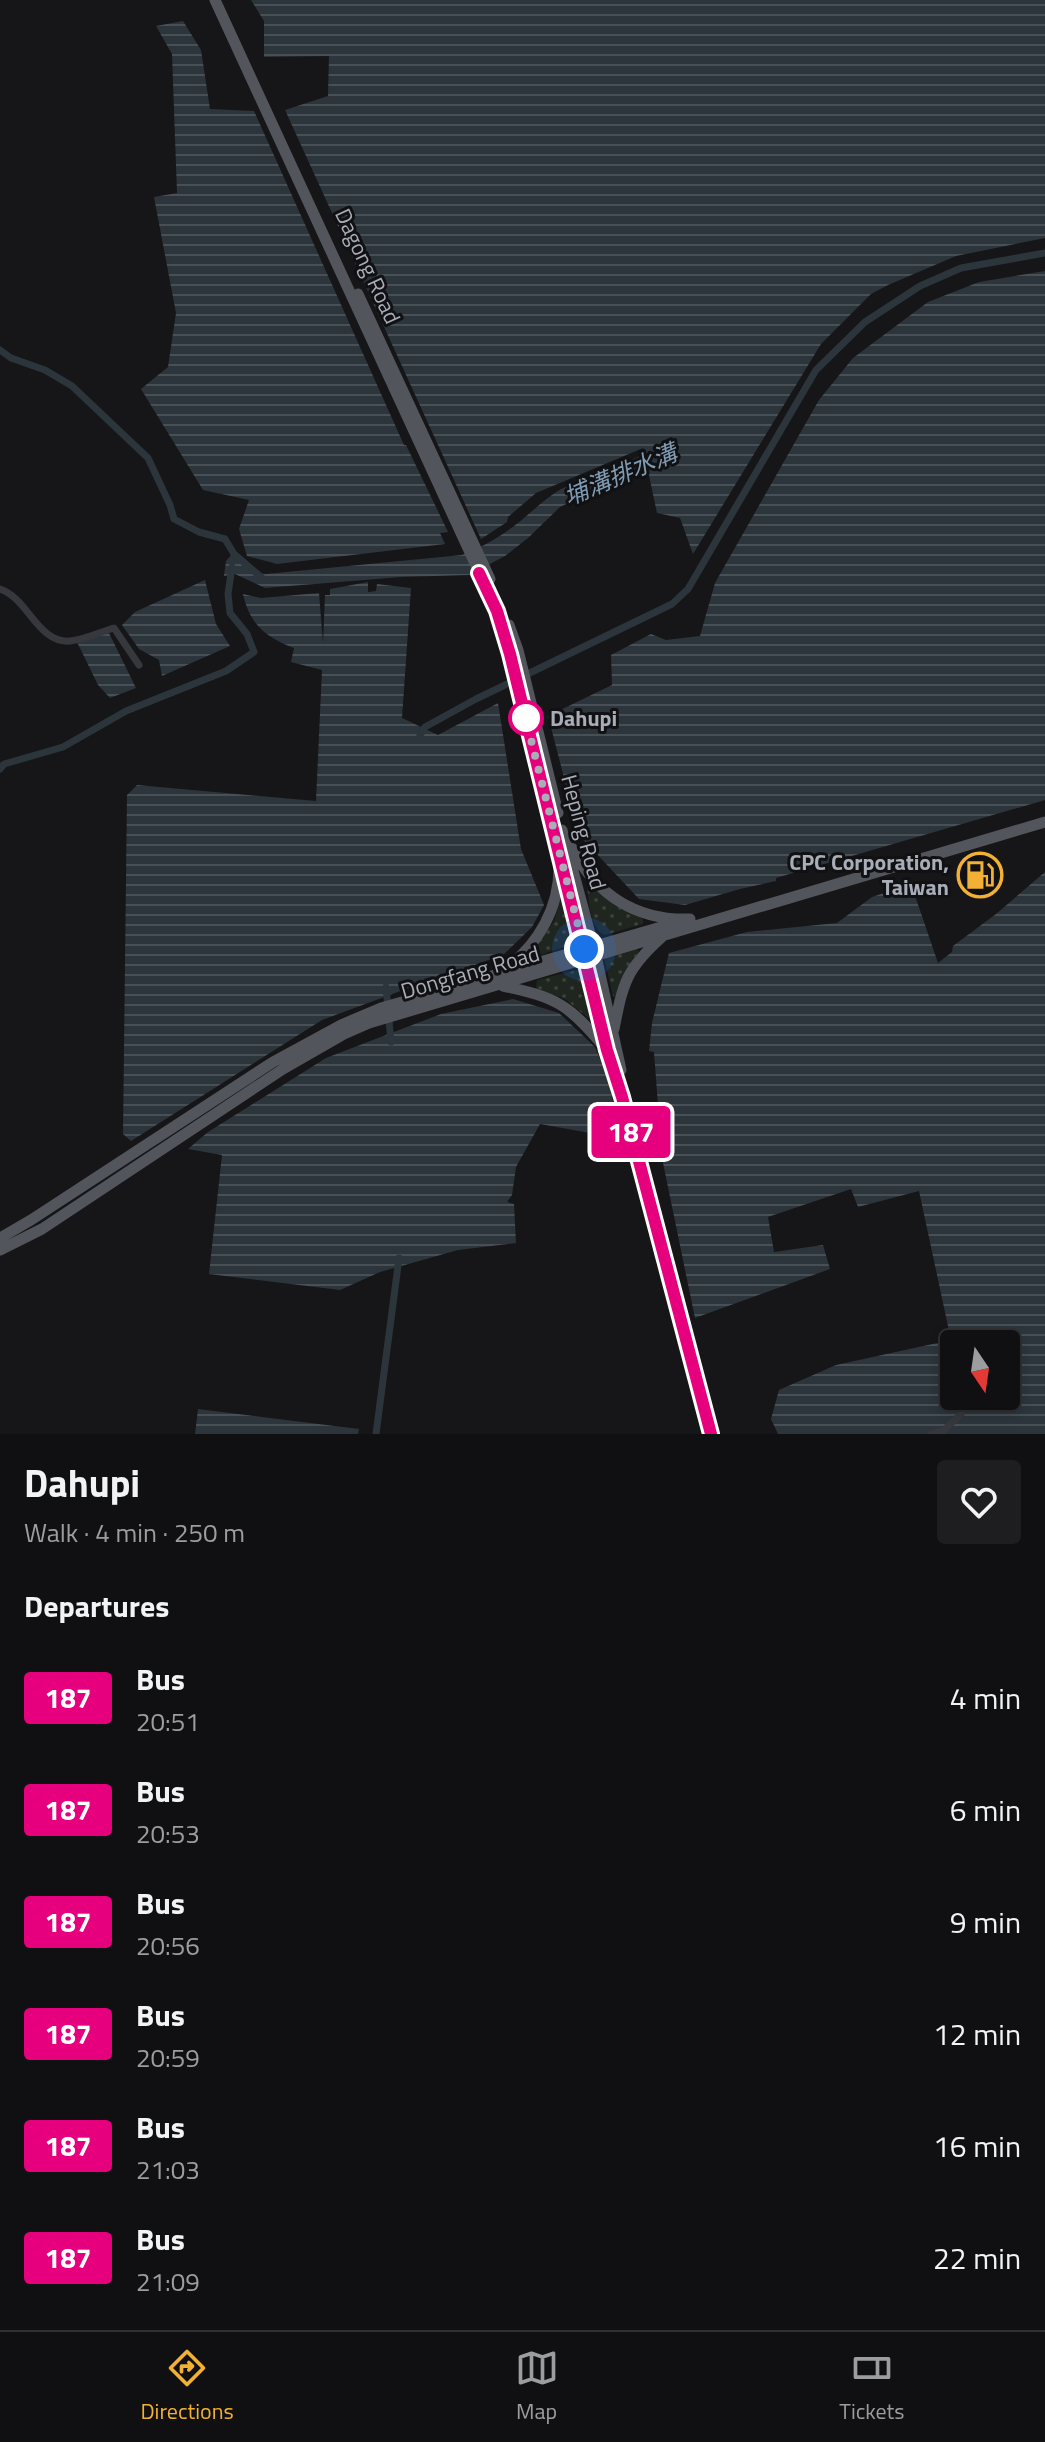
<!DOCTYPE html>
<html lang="en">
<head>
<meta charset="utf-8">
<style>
	:root { --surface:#101012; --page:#1e1e20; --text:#f1f3f6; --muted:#9c9d9f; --line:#303032; --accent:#f2b134 }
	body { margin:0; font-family:"Titillium Web","Noto Sans TC",sans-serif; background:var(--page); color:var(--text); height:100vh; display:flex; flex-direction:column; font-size:30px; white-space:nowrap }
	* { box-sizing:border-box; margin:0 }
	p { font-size:26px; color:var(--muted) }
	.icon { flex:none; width:44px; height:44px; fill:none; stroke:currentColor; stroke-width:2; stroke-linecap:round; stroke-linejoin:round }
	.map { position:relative; height:1434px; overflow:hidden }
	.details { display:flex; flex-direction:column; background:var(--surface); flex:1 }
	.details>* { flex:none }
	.badge { padding:0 16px; border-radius:6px; font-size:28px; line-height:52px }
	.needle { width:52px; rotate:167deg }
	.buttons { position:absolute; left:940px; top:1330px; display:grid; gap:16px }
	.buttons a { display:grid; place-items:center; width:80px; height:80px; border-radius:8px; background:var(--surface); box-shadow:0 4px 12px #0003,0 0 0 2px var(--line); font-size:40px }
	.you { position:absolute; width:40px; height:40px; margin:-20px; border:6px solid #fff; border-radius:50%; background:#1a73e8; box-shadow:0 0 0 12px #1a73e833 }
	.map>.badge { position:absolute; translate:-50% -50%; box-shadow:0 0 0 4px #fff }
	h2 { padding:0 24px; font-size:30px; line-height:72px }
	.round { display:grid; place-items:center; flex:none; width:84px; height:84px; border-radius:8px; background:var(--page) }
	.head { display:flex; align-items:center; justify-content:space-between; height:136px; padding:0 24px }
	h1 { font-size:38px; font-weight:700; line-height:60px }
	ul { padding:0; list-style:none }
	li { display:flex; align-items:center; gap:24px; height:112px; padding:0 24px }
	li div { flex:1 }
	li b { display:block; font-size:30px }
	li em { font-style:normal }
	li .badge { min-width:88px; font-weight:700; text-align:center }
	.tabs { display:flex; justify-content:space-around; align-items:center; height:112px; border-top:2px solid var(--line); background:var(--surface); font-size:22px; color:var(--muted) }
	.tabs a { display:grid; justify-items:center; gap:4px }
	.tabs .current { color:var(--accent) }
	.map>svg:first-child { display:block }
</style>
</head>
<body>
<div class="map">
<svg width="1045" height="1434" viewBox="0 0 1045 1434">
	<defs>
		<pattern id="green-dots" width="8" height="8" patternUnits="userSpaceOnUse" patternTransform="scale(2)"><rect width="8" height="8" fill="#1e261f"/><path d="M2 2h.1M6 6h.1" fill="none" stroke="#3c433d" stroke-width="1.8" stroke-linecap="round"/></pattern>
		<pattern id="water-rules" width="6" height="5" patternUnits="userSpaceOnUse" patternTransform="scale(2)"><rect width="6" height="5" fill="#2c353c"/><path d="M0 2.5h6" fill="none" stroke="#485056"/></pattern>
	</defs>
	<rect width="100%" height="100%" fill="#161618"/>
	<path fill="url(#green-dots)" d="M 589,883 L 643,919 L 643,924 L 605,935 C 590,929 589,901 587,886 Z
		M 568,896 L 579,942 L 540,955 L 535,950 L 536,946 L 554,921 L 562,897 Z
		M 636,948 L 639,951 L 625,973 L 617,998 L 613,996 L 604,957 Z
		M 585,968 L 597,1022 L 592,1021 L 565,999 L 536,988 L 537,980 Z"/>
	<path fill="url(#water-rules)" fill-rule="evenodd" d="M 251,0 L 1045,0 L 1045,238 L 956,256 L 888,285 L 871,294 L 821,344 L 693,554 L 680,518 L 657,513 L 647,466 L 560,507 L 528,538 L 505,556 L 469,575 L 401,577 L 265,588 L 235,574 L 224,576 L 226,561 L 234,552 C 248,566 243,572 266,574 L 462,555 C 480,548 498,538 514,526 C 530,514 544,499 561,489 L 645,454 L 643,448 L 536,493 L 508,517 L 507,522 L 481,539 L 285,110 L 328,96 L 329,56 L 264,57 L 264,21 Z
		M 183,21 L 201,50 L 210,109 L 254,111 L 404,445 L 406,445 L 448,532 L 440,533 L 445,544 L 277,564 L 247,556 L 239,529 L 249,500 L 203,490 L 141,389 L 168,367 L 176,313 L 154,197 L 177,193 L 172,54 L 156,26 Z
		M 1045,271 L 1045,800 L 776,878 L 776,881 L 740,889 L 685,905 L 639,899 L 579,835 L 548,716 L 612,685 L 611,655 L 651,634 L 666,640 L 700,636 L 715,583 L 819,400 L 853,358 L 928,302 L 979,282 Z
		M 205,580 L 216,624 L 230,646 L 162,676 L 159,660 L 139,649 L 122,625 L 135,612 Z
		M 368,582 L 368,592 L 376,591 L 377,584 L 411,588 L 402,718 L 438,735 L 498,703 L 521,849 L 544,905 L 532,927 L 503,955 L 455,972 L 455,976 L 414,986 L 322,1020 L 131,1141 L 123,1134 L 127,795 L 137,785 L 316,801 L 322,670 L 291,662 L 294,648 C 266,637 250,625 243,594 L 261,598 L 319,593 L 323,643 L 325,595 L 330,595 L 330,589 Z
		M 109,633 L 136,688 L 110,698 L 98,685 L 77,642 Z
		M 1045,872 L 1045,1434 L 778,1434 L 771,1419 L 779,1390 L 836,1365 L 951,1340 L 919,1191 L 858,1207 L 851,1189 L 768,1217 L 774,1252 L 823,1245 L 830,1269 L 695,1318 L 662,1158 L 654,1052 L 649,1051 L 652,1023 L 669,953 L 747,932 L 837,923 L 872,897 L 911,884 L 938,963 L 952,952 L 953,946 L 996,914 ZM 954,1344 L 1006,1344 L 1006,1396 L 954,1396 Z
		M 513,999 L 559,1013 L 595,1047 L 609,1080 L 621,1147 L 602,1147 L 590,1133 L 540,1124 L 516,1167 L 512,1195 L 507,1202 L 514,1204 L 516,1243 L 458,1250 L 380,1272 L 340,1290 L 209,1274 L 222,1155 L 188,1149 L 208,1132 L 326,1058 L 441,1014 Z
		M 198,1409 L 359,1429 L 358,1434 L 195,1434 Z"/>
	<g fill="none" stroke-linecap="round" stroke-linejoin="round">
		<path stroke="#2c353c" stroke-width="7" d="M 0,350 L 11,358 L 45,370 L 72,386 L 148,458 L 170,505 L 174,519 L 199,532 L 225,539 L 234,554 L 262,578
			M 420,735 L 425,727 L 476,699 L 672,604 L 688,589 L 816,370 L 865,322 L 920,286 L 961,268 L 1045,253
			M 0,769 L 4,764 L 63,747 L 126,711 L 226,671 L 254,652 L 247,634 L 230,613 L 228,594 L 232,567
			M 386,987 L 391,1042
			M 376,1434 L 399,1258"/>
		<path stroke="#37383d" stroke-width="7" d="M 0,589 C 28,598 38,644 70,641 C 84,640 100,632 114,628 L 139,665
			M 931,1434 L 943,1431 L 961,1414"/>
		<path stroke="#53555c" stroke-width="11" d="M 215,0 L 497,611 C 531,724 558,840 586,955 C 597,1002 607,1050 622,1097 L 711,1434
			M 358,294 L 490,579
			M 509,625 L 518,650 L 558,813
			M 562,830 L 596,956 L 621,1070
			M 572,848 C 596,895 637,921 690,919
			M 505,969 C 539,944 560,907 559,864
			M 503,986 C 556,997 570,1005 604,1047
			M 614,1029 C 623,983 626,969 662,937
			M 0,1238 L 31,1220 L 273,1062 L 341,1025 L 381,1008 L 675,923
			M 0,1250 L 42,1229 L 283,1069 L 344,1034 L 369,1023 L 1045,822"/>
	</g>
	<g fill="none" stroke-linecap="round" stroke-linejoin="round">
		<g stroke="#fff" stroke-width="18">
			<path id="line" d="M 479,573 L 497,611 L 510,654 L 607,1050 L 622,1097 L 711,1434"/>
		</g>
		<use href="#line" stroke="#e6007e" stroke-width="12"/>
		<path stroke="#a8adb8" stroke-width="8" stroke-dasharray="0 14.4" d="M 526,718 L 525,716 L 584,949"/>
	</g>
	<defs>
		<g id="fuel-ring" transform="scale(2.3)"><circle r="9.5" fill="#111113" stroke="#f2b134" stroke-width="1.5"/><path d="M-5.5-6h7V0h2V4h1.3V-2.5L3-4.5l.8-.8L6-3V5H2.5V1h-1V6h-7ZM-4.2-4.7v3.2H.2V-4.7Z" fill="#f2b134"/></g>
	</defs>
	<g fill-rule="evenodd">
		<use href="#fuel-ring" x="980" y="875"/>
	</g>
	<circle fill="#fff" stroke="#e6007e" stroke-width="4" cx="526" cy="718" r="16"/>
	<g text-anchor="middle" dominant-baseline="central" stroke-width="6" stroke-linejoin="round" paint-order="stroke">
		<g font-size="22" fill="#a8adb8" stroke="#111113">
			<text transform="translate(368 266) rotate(65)">Dagong Road</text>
			<text transform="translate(584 832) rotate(75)">Heping Road</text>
			<text transform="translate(470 972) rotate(-16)">Dongfang Road</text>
		</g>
		<g font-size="22" font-weight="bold" fill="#a8adb8" stroke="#111113" text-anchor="start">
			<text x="550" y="718">Dahupi</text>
		</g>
		<g font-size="22" font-weight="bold" fill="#a8adb8" stroke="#111113" text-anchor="end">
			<text x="949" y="862">CPC Corporation,<tspan x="949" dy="25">Taiwan</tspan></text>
		</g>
		<g font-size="24" font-style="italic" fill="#7f9bb3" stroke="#111113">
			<text transform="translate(620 474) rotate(-23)">埔溝排水溝</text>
		</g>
	</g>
</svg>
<div class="buttons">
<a><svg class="needle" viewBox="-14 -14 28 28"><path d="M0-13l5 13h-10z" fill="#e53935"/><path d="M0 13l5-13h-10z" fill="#9c9d9f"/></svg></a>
</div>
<div class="you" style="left:584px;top:949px"></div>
<b class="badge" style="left:631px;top:1132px;background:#e6007e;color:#fff">187</b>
</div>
<section class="details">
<div class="head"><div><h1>Dahupi</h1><p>Walk · 4 min · 250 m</p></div><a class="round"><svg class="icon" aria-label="heart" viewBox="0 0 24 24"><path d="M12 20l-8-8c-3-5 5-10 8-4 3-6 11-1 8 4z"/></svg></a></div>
<h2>Departures</h2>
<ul>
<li><span class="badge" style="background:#e6007e;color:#fff">187</span><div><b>Bus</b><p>20:51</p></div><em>4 min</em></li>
<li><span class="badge" style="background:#e6007e;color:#fff">187</span><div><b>Bus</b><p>20:53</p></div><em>6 min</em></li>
<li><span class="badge" style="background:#e6007e;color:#fff">187</span><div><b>Bus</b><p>20:56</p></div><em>9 min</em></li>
<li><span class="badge" style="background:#e6007e;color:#fff">187</span><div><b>Bus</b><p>20:59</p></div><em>12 min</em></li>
<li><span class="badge" style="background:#e6007e;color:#fff">187</span><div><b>Bus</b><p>21:03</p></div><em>16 min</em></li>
<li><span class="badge" style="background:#e6007e;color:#fff">187</span><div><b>Bus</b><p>21:09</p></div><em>22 min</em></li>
</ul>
</section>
<nav class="tabs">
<a class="current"><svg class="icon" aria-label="directions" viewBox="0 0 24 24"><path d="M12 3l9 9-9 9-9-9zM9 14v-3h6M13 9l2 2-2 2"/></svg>Directions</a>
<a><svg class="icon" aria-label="map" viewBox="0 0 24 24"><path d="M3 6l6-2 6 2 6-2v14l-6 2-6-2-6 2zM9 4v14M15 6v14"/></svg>Map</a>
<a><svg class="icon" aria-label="tickets" viewBox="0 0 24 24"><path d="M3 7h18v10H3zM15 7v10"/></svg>Tickets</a>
</nav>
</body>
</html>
